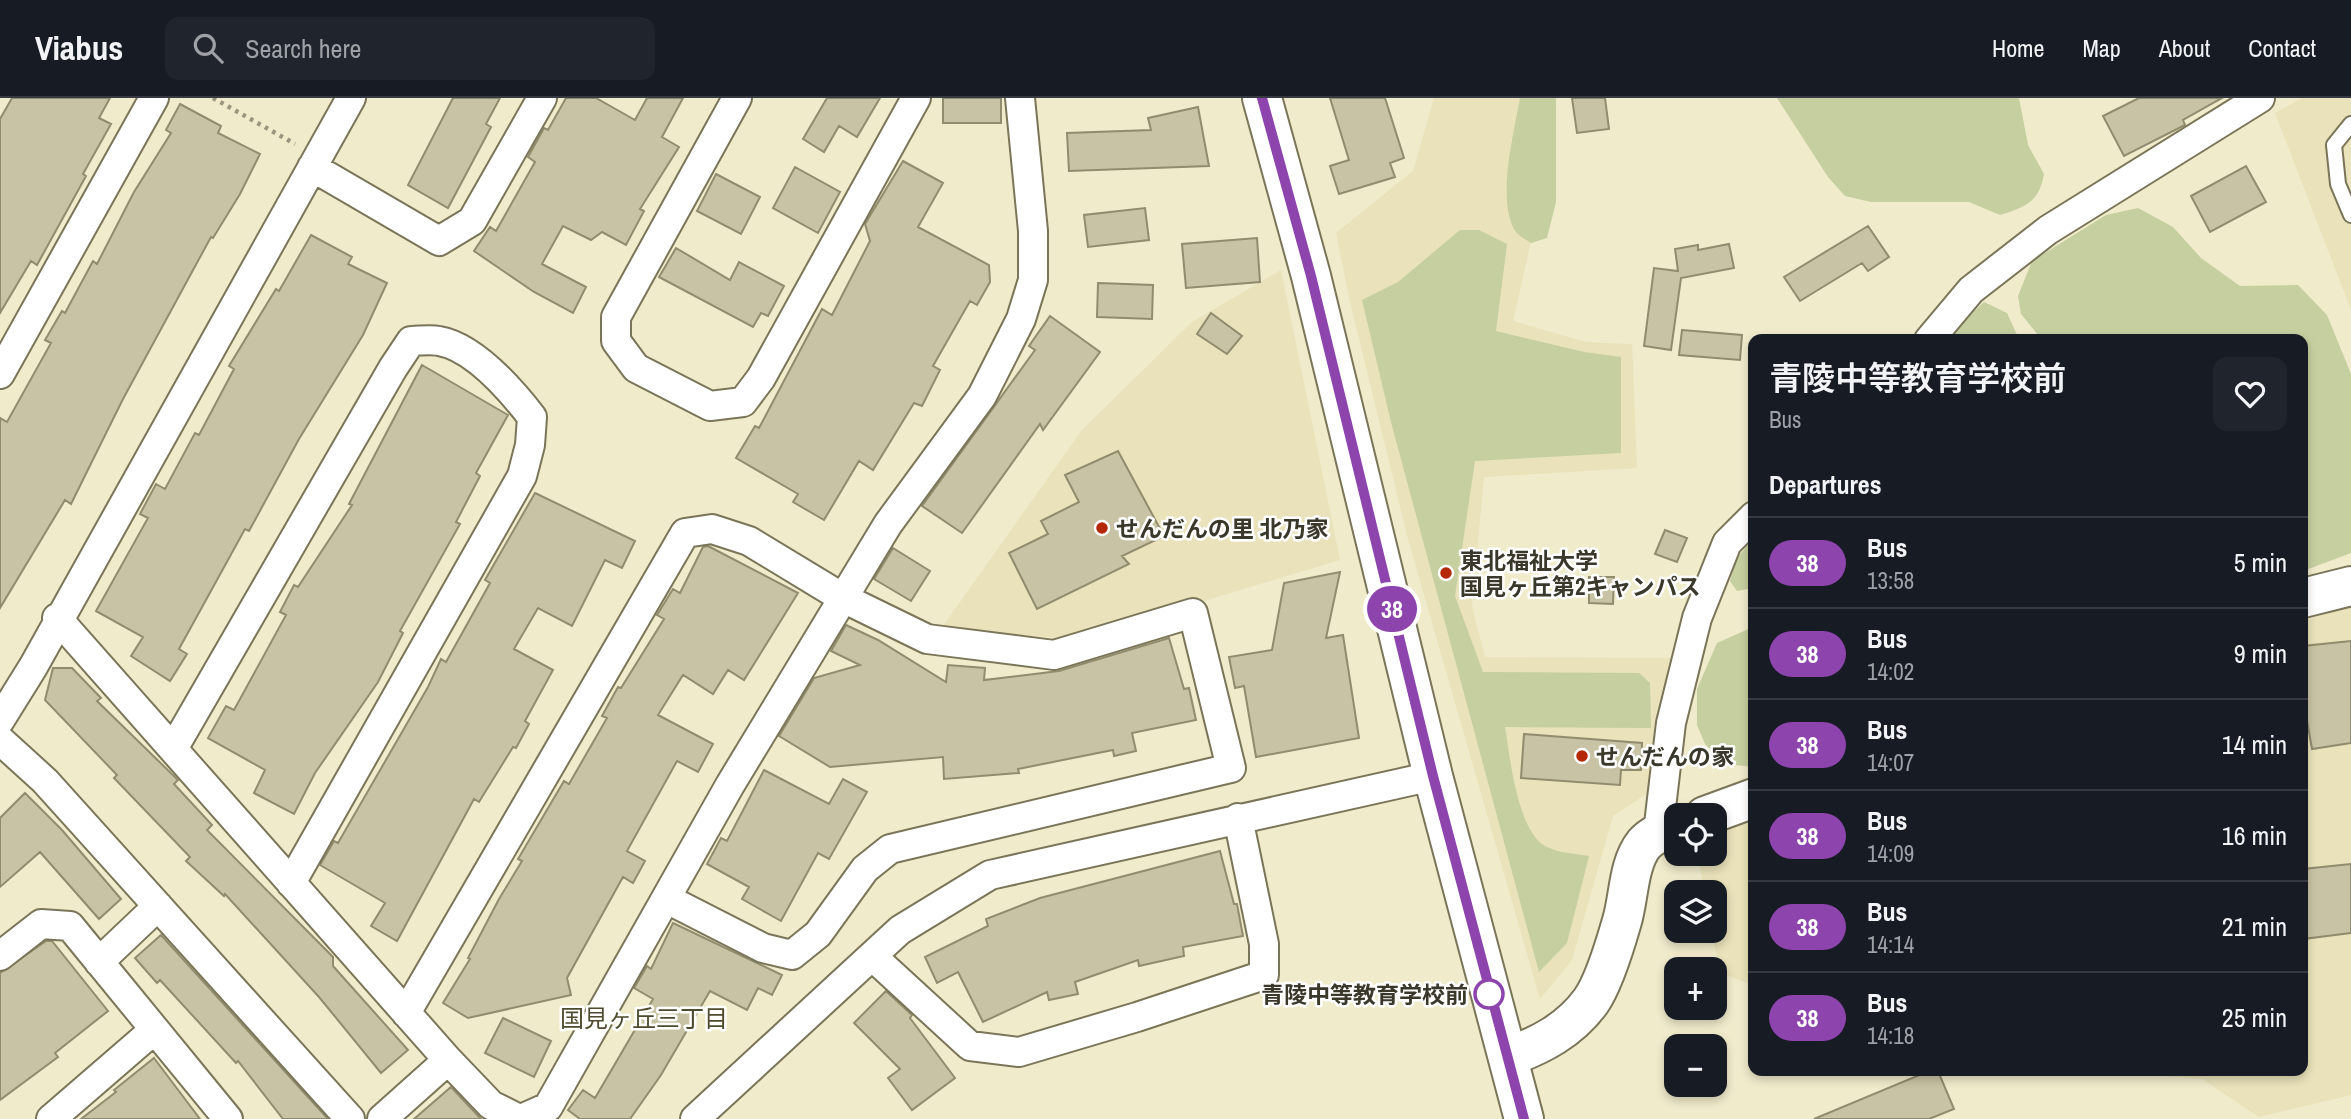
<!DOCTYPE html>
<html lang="en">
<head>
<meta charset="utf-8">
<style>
	:root { --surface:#171b24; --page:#20242c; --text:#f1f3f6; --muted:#9ea1a6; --line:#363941 }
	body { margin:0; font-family:"Archivo Narrow","Noto Sans JP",sans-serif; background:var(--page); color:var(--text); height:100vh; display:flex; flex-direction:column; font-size:26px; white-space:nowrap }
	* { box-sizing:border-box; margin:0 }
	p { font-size:23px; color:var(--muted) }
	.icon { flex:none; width:38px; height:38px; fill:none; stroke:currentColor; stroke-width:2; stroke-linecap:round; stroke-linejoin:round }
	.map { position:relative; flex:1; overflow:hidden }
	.side { position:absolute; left:1748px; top:236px; width:560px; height:742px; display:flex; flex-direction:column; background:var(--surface); border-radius:14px; box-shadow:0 4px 10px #0003 }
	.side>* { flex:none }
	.badge { padding:0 14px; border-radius:23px; font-size:24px; line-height:46px }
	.buttons { position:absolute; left:1664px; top:705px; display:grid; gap:14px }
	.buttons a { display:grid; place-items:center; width:63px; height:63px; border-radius:14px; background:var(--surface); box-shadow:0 4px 10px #0003; font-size:35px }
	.map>.badge { position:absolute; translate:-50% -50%; box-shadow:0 0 0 4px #fff }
	h2 { padding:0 21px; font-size:26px; line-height:63px }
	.round { display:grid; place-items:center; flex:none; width:74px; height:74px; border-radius:14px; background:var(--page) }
	.summary { display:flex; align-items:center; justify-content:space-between; height:119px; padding:0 21px }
	h1 { font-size:33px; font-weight:600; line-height:52px }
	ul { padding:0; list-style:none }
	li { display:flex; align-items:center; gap:21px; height:91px; padding:0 21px; border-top:2px solid var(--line) }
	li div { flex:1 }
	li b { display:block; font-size:26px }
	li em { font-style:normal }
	li .badge { min-width:77px; font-weight:700; text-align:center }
	header { display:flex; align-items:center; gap:42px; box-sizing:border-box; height:98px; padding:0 35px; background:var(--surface); border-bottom:2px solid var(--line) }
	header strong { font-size:33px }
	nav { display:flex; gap:38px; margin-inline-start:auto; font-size:24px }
	.search { width:490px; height:63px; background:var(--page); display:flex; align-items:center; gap:18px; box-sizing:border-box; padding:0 24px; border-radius:14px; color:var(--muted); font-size:26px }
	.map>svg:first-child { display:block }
</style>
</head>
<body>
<header>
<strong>Viabus</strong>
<div class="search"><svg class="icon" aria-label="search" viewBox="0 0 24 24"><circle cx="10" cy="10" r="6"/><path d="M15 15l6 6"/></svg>Search here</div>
<nav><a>Home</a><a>Map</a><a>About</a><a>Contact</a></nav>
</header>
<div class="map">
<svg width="2351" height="1021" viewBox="0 0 2351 1021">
	<rect width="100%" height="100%" fill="#f0ebcb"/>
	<path fill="#e9e2ba" d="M 1434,0 L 1548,0 L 1554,42 L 1513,223 L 1586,244 L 1632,246 L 1637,370 L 1484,379 L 1472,509 L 1485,559 L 1676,560 L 1648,695 L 1613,718 L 1572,862 L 1540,901 L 1408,441 L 1350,204 L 1336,135 L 1413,73 Z
		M 2302,0 L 2351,0 L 2351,212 L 2275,15 Z
		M 1281,172 L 1340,462 L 1074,542 L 943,528 L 1082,332 L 1192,224 Z
		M 2351,508 L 2351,997 L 2259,1019 L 2202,981 L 2104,973 L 2303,973 L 2303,523 Z
		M 1753,714 L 1753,887 L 1720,875 L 1712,833 L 1715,833 L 1715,794 L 1705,794 L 1697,756 L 1715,756 L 1715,728 Z"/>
	<path fill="#c5cfa0" d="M 1520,0 L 1556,0 L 1556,104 L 1547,140 L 1531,145 C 1525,141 1517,137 1514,131 C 1497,99 1514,35 1520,0 Z
		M 1777,0 L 2019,0 L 2028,47 L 2044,76 C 2039,104 2026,109 2000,117 L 1969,104 L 1871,104 L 1845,98 L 1828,79 Z
		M 2138,110 L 2173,129 L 2201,160 L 2240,188 L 2298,187 L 2327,217 L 2351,276 L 2351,455 L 2303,473 L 2303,242 L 2056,241 L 2038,237 L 2021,216 L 2018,198 L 2032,163 L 2106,117 Z
		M 1460,132 L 1479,132 L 1507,146 L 1496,233 L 1584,254 L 1621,259 L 1621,355 L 1475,363 L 1455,498 L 1483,574 L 1639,575 L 1650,585 L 1651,630 L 1505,629 C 1510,658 1517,735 1547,749 C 1559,755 1576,756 1589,758 L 1567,845 L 1539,874 L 1391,324 L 1362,202 L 1398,184 Z
		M 1984,204 L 2007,215 L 2019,241 L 1943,242 Z
		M 1753,440 L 1753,490 L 1737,493 L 1730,483 L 1736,462 Z
		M 1753,529 L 1753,669 L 1726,666 L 1705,646 L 1697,627 L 1697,591 L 1717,545 Z"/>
	<path fill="#c8c3a4" stroke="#918c6e" stroke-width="2" d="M 12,0 L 110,0 L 99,20 L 111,26 L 83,76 L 86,78 L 37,167 L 31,163 L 0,215 L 0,21 Z
		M 453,0 L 500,0 L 486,26 L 491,29 L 448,110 L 408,87 Z
		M 566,0 L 596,0 L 635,22 L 647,0 L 683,0 L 662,39 L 679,49 L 640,111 L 644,113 L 626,147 L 602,134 L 591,142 L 563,128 L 542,166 L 586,189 L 573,215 L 534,194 L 474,153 L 490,129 L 496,133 L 535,64 L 528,59 L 544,30 L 548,32 Z
		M 827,0 L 880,0 L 857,39 L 839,28 L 824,54 L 803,41 Z
		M 943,0 L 1001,0 L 1001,25 L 943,25 Z
		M 1330,0 L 1385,0 L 1404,60 L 1390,65 L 1395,79 L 1339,96 L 1330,68 L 1349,62 Z
		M 1572,0 L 1605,0 L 1609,31 L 1577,35 Z
		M 2139,0 L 2222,0 L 2183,22 L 2185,27 L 2124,58 L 2103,18 Z
		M 180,6 L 221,28 L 218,35 L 260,56 L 240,96 L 213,140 L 211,139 L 123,301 L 71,406 L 65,402 L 0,510 L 0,320 L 7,324 L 51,245 L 45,242 L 62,213 L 65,215 L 93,163 L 97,166 L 134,94 L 171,35 L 166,32 Z
		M 1198,9 L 1209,68 L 1069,73 L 1067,35 L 1151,32 L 1148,20 Z
		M 903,63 L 943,85 L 918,129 L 989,167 L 990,184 L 977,207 L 970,203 L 933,268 L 940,272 L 922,308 L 914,305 L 873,372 L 859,363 L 824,422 L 793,404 L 798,396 L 736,360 L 755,328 L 759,330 L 822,211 L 832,217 L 870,143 L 865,126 Z
		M 2246,68 L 2266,104 L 2210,134 L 2191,98 Z
		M 795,69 L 840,94 L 818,135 L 773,110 Z
		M 716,76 L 760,99 L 741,136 L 697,113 Z
		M 1145,110 L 1149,142 L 1088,149 L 1084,117 Z
		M 1868,128 L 1889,159 L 1868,173 L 1862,165 L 1800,203 L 1784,179 Z
		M 311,137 L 352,159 L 348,166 L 387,185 L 363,237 L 299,341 L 249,433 L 245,431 L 179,551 L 187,556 L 170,583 L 131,558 L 143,539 L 96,513 L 148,420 L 140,416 L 156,386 L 165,391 L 195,335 L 199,337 L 234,271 L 229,268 L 276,191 L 279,193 Z
		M 1257,140 L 1260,184 L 1186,190 L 1182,146 Z
		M 1729,146 L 1734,170 L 1681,180 L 1671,252 L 1644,248 L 1654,170 L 1678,173 L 1675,151 L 1698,147 L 1698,152 Z
		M 676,150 L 730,182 L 739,164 L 784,188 L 768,218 L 761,215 L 753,229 L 659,179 Z
		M 1098,185 L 1153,187 L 1152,221 L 1097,219 Z
		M 1211,215 L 1242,238 L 1227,256 L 1197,236 Z
		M 1050,218 L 1100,254 L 1043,332 L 1040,326 L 962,435 L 922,408 L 1035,252 L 1029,248 Z
		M 1682,232 L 1742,237 L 1740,262 L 1679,257 Z
		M 422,267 L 508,317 L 476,375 L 480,378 L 456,424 L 460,426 L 400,533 L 403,535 L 378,584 L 315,675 L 294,716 L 254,695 L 265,672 L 208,640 L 226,608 L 234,612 L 286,517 L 280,514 L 294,487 L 298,489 L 352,407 L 349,406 Z
		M 1118,353 L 1164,438 L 1122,458 L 1129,466 L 1037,511 L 1009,455 L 1048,436 L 1041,423 L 1079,404 L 1065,377 Z
		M 535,395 L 635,443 L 622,470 L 605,462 L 572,528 L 538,510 L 514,551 L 553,572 L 525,623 L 529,626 L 516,650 L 513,649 L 479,704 L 474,701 L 397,843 L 371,828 L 385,805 L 320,767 L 334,743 L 338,745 L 428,589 L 441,561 L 446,564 L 490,485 L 485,482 Z
		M 1665,432 L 1687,440 L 1677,464 L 1655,456 Z
		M 708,448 L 798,495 L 744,582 L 728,572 L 713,596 L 683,577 L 658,617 L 713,646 L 698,674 L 677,663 L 627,753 L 645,763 L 633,785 L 623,779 L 567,880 L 571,897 L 468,920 L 443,905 L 470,861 L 468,860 L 499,801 L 522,763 L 518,761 L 564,683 L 569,686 L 607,620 L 602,618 L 618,589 L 621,590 L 664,521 L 657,517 L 673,491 L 680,495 L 703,449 Z
		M 893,450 L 930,473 L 911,503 L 874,481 Z
		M 1340,474 L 1326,540 L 1343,537 L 1359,640 L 1256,659 L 1244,588 L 1235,590 L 1229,559 L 1272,552 L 1284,485 Z
		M 1589,479 L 1614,479 L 1613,506 L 1589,505 Z
		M 846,527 L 878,542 L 946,584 L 948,567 L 985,570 L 984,582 L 1059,573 L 1169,540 L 1184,591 L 1189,590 L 1196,622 L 1132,635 L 1136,653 L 1114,658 L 1113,652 L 1018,671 L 1019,675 L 944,681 L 943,659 L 830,669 L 779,638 L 814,580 L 860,567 L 831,553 Z
		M 2351,543 L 2351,645 L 2312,651 L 2303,600 L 2303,548 Z
		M 53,570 L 72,570 L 101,600 L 97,603 L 178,682 L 174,686 L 212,727 L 207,732 L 333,859 L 333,868 L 408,952 L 381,975 L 319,899 L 225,796 L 224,798 L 186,763 L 190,759 L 114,680 L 117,677 L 45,602 Z
		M 1524,636 L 1642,645 L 1641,672 L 1621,672 L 1620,687 L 1521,680 Z
		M 764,672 L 829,706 L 843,681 L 867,694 L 829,761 L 818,755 L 781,823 L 742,801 L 749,789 L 707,766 L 721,740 L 727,743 Z
		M 25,695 L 62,732 L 121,801 L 99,821 L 40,754 L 0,789 L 0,720 Z
		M 1220,753 L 1234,806 L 1237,806 L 1243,838 L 1183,849 L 1184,858 L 1139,868 L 1138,862 L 1075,884 L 1078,896 L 1049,902 L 1047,894 L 983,924 L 958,874 L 937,885 L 925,859 L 988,828 L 986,821 L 1040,800 Z
		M 2351,766 L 2351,835 L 2303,841 L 2303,771 Z
		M 673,825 L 782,877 L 772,897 L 758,890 L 747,912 L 710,893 L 661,977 L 630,1021 L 580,1021 L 568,1012 L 583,992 L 595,1000 L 653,901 L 634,890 L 647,868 L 651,871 Z
		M 161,837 L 328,1021 L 283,1021 L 238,963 L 236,965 L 160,882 L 157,885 L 135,860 Z
		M 46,843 L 52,843 L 108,913 L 55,955 L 58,959 L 0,1002 L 0,875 Z
		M 886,893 L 912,917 L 910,920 L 955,980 L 912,1012 L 888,980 L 900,971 L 854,925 Z
		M 503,920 L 551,943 L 534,979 L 485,955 Z
		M 154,960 L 200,1021 L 81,1021 L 116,994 L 114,992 Z
		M 1929,973 L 1938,973 L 1954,1011 L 1929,1021 L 1814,1021 Z
		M 451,989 L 481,1021 L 414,1021 Z"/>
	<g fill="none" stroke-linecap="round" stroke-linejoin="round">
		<g stroke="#7a7558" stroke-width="18">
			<path id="lane" d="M 2351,26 L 2334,47 L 2338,86 L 2351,117"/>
		</g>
		<g stroke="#7a7558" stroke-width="32">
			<path id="street" d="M 737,0 L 616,219 L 616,243 L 636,270 L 710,308 L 743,304 L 761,280 L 916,0
				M 312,69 L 439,143 L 472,123 L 542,0
				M 1929,242 L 1971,192 L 2048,132 L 2260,0
				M 0,276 L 154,0
				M 57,520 L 448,962 L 491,1007 L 519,1021
				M 0,622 L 33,569 L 351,0
				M 0,642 L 45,683 L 350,1021
				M 173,651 L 393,270 L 411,243 C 420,243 430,241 439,243 C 474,249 511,292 532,319 L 530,347 L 522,378 L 291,785
				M 1658,735 L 1671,625 L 1697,520 L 1727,445 L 1754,418
				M 0,858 L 41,826 L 70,828 L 228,1021
				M 872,858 L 970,948 L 1019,954 L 1137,919 L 1264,877 L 1264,846 L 1238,720
				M 99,864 L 158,808
				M 406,915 L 685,435 L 712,431 L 749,443 L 843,500 L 927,541 L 1054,557 L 1193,515 L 1231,670 L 890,751 L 865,771 L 818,836 L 792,857 L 763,850 L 667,801
				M 51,1021 L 154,932
				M 382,1021 L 448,962
				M 521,1021 L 548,1009 L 730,687 L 888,426 L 982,298 L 1021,221 L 1033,182 L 1033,133 L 1020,0
				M 695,1021 L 900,832 L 990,777 L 1433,678"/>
		</g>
		<g stroke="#7a7558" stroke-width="42">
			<path id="secondary" d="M 1262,0 L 1311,178 L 1433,678 L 1524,1021
				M 2303,500 L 2351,488
				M 1705,718 L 1754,700
				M 1508,959 C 1541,947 1570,932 1591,903 C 1603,886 1616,844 1622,823 C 1629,800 1628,766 1644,746 C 1653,736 1665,732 1676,728"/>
		</g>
		<path stroke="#99957e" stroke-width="4.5" stroke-dasharray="3.5 5" stroke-linecap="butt" d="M 213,0 L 295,46"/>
		<use href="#lane" stroke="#fff" stroke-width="14"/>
		<use href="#street" stroke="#fff" stroke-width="28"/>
		<use href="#secondary" stroke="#fff" stroke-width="38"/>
	</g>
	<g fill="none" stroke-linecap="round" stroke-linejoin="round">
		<g stroke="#fff" stroke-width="16">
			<path id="line" d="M 1262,0 L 1311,178 L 1433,678 L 1524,1021"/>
		</g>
		<use href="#line" stroke="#8e44ad" stroke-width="10"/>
	</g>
	<g fill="#b42806" stroke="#fff" stroke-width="2.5">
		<circle cx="1102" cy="430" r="7"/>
		<circle cx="1446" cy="475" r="7"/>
		<circle cx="1582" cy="658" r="7"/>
	</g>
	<circle fill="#fff" stroke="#8e44ad" stroke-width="3.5" cx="1489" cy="896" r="14"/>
	<g text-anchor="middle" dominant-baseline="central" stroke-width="5" stroke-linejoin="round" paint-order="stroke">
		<g font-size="23" font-weight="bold" fill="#3a382b" stroke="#fff" text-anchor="start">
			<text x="1116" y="430">せんだんの里 北乃家</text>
			<text x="1460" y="462">東北福祉大学<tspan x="1460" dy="26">国見ヶ丘第2キャンパス</tspan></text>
			<text x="1596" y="658">せんだんの家</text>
		</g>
		<g font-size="23" font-weight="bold" fill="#3a382b" stroke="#fff" text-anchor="end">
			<text x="1468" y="896">青陵中等教育学校前</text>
		</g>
		<g font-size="24" fill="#4e4a2e" stroke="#fff">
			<text x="644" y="920">国見ヶ丘三丁目</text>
		</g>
	</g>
</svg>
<div class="buttons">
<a><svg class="icon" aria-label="locate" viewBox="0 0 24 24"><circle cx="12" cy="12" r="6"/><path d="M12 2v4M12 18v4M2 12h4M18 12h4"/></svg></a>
<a><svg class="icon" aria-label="layers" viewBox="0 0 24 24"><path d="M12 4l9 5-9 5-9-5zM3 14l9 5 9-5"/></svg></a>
<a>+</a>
<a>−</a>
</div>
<b class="badge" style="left:1392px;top:511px;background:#8e44ad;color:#fff">38</b>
<section class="side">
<div class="summary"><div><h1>青陵中等教育学校前</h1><p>Bus</p></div><a class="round"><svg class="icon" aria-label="heart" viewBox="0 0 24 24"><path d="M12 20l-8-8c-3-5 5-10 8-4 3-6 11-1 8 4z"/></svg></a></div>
<h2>Departures</h2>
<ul>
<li><span class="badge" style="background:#8e44ad;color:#fff">38</span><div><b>Bus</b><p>13:58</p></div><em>5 min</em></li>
<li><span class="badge" style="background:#8e44ad;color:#fff">38</span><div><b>Bus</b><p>14:02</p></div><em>9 min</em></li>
<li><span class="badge" style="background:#8e44ad;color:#fff">38</span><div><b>Bus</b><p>14:07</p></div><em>14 min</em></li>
<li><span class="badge" style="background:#8e44ad;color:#fff">38</span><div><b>Bus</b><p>14:09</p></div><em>16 min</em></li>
<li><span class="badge" style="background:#8e44ad;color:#fff">38</span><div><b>Bus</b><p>14:14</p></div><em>21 min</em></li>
<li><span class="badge" style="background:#8e44ad;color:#fff">38</span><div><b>Bus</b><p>14:18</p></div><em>25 min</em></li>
</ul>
</section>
</div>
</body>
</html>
